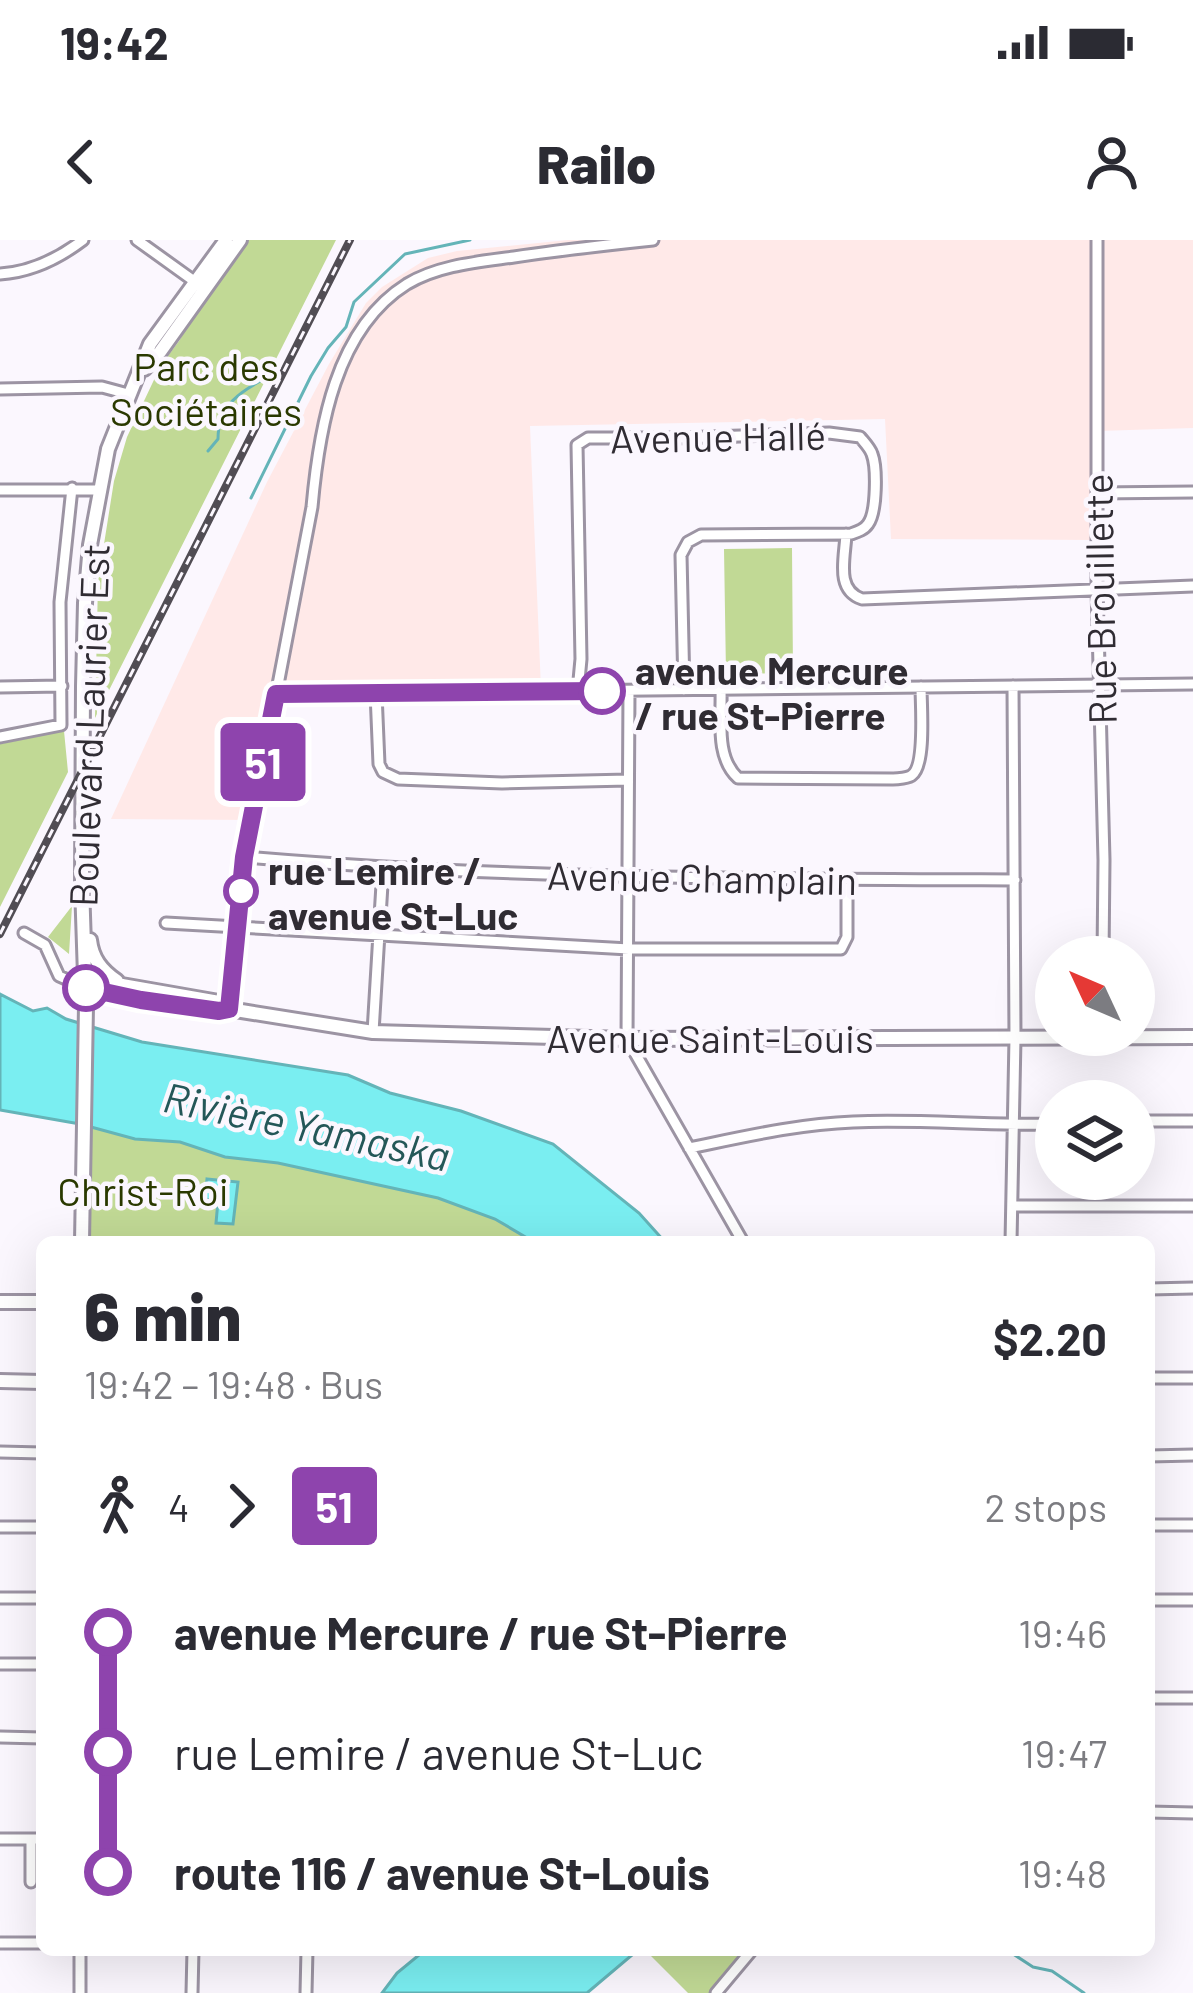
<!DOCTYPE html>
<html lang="en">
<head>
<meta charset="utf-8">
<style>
	:root { --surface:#fff; --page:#f2f2f3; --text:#2b2b33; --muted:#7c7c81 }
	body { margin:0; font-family:Barlow,sans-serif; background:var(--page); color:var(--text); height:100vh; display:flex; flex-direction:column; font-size:45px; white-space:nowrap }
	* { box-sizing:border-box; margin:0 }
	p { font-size:39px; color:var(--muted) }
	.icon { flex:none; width:66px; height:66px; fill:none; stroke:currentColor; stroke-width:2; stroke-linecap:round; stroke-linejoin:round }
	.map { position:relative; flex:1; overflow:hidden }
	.drawer { position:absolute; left:36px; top:996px; width:1119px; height:720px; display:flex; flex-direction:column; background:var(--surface); border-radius:18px; box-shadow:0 12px 48px #0002 }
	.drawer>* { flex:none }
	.badge { padding:0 24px; border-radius:9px; font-size:42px; line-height:78px }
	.needle { width:78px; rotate:314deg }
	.tools { position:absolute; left:1035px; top:696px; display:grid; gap:24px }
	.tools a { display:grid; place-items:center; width:120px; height:120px; border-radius:50%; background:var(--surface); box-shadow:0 12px 48px #0002; font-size:60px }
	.map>.badge { position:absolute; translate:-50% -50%; box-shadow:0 0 0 6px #fff }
	.legs { display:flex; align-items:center; gap:18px; height:132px; padding:0 48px; font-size:39px }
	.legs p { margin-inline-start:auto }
	.overview { display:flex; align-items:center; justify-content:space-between; height:204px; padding:0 48px }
	h1 { font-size:66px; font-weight:800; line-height:90px }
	ul { padding:0 48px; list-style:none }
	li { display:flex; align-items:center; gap:42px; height:120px; font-size:45px }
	li i { display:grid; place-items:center; width:18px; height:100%; margin:0 15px; background:currentColor }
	li i::after { content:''; width:30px; height:30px; margin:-15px; border:9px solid; border-radius:50%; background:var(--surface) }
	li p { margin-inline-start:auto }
	li:first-child i { background:linear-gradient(#0000 50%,currentColor 0) }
	li:last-child i { background:linear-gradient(currentColor 50%,#0000 0) }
	.status { display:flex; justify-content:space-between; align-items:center; height:84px; padding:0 60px; background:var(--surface); direction:ltr }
	.status svg { height:33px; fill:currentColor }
	header { display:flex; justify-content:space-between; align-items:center; height:156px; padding:0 48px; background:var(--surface); font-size:54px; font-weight:800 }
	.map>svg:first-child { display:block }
</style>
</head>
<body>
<div class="status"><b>19:42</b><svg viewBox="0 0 49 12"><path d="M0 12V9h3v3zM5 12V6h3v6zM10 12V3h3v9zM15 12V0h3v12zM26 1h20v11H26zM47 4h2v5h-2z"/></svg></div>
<header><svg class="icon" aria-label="back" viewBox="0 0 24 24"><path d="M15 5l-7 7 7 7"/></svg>Railo<svg class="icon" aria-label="person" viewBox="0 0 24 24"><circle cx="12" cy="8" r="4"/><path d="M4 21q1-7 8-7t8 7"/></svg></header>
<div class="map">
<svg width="1193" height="1753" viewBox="0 0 1193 1753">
	<rect width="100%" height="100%" fill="#fbf7fe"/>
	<path fill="#ffe9e8" d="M 568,0 L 1193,0 L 1193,188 L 1098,191 L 1095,300 L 891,299 L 885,179 L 530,186 L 541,449 L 279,452 L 253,580 L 111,579 L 267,242 L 329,124 L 366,63 L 382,47 L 428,18 L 457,11 Z"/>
	<path fill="#c1d995" d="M 248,0 L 336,0 L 95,478 L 98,342 L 114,241 L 127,197 L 161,125 L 179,101 L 211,47 Z
		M 792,308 L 793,433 L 726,434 L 724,309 Z
		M 64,491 L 68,532 L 0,667 L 0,504 Z
		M 72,666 L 69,714 L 48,697 Z
		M 80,884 L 135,899 L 180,902 L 225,917 L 278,923 L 438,958 L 495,979 L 534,1002 L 80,1000 Z
		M 645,1710 L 750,1710 L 716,1753 L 688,1753 Z"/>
	<path fill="#7aeef1" stroke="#64b4b8" stroke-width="3" d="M 0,754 L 33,771 L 47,768 L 66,779 L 142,802 L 348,835 L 390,853 L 461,871 L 553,904 L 639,973 L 665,1002 L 534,1002 L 495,979 L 438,958 L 278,923 L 225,917 L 180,902 L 135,899 L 80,884 L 0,870 Z
		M 207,939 L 238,942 L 233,984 L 216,983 L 218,961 L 205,959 Z
		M 425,1710 L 638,1710 L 587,1753 L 382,1753 L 397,1733 Z"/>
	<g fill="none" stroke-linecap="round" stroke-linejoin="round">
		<path stroke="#64b4b8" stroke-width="3" d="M 208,211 L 218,199 C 218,166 240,151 268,137
			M 251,258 L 311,136 L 328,108 L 346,87 L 354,62 L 405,14 L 470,0
			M 1007,1710 L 1033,1727 L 1052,1731 L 1084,1753"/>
		<g stroke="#9c94a3" stroke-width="15">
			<path id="minor" d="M 137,0 L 201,46
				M 1097,0 L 1097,348 L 1104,620 L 1103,717
				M 0,34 C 32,32 58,19 83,0
				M 0,149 L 102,147 L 128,154
				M 0,250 L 99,250
				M 1098,253 L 1193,252
				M 846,294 C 845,318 835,350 862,359 L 1193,346
				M 0,447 L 62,446
				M 721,450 C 722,479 715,517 738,538 L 893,539 C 897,539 909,538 912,535 C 926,525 921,465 921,447
				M 578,451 L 581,419 L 577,205 L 588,198 L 677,198 L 829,193 L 860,197 C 864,202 870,208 872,214 C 877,227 877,272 868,284 C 864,290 857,292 851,294 L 701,295 L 688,302 L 681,315 L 684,450
				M 629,451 L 627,799 L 743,1002
				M 376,453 L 379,524 L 383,532 L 398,539 L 502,543 L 628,540
				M 276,454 L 1193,444
				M 0,497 L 61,485 L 60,362 L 72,248
				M 245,617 C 501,639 758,639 1015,640
				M 166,683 L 629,709 L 841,709 L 847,697 L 847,639
				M 24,693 L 45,705 L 59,736 L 86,748
				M 229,769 L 245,617 L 312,267 C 319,189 335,89 407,44 C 439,25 478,22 514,17 C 560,10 606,5 653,0
				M 373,792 L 383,628
				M 1134,881 L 1193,881
				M 689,908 C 743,897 798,884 853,882 C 921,879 988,886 1056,884
				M 1012,966 L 1193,966
				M 1011,1002 L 1015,798 L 1013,446
				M 1149,1049 L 1193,1048
				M 1149,1138 L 1193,1138
				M 0,1212 L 42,1213
				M 1149,1216 L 1193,1215
				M 1149,1285 L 1193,1285
				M 0,1287 L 42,1287
				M 0,1358 L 42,1358
				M 1149,1360 L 1193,1360
				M 0,1424 L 42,1424
				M 1149,1458 L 1193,1458
				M 0,1497 L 42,1498
				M 1149,1572 L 1193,1573
				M 0,1599 L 42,1599
				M 31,1642 L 31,1599
				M 0,1703 L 42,1703
				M 80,1753 L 80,1710
				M 192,1753 L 193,1710
				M 306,1753 L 307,1710
				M 716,1753 L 752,1710"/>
		</g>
		<g stroke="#9c94a3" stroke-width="18">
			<path id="major" d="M 144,129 L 160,112 L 240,0
				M 90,700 C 92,718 101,730 117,741
				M 86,735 L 122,745 L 219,762 L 229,769
				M 86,748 L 141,760 L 219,771 L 229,769 L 373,792 L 627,799 L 1193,797
				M 82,1002 L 86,766 L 82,645 L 83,446 L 85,363 L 90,305 L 108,209 L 150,104 L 226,0
				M 0,1062 L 42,1062
				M 0,1141 L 42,1142"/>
		</g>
		<use href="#minor" stroke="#fff" stroke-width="9"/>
		<use href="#major" stroke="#fff" stroke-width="12"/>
		<g stroke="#514d54" stroke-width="8">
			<path id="rail" d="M 0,694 L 350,0"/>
		</g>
		<use href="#rail" stroke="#fbf7fe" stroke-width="3" stroke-dasharray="9" stroke-linecap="butt"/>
	</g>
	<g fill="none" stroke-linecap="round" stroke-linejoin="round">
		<g stroke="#fff" stroke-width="27">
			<path id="line-1" d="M 86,748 L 141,760 L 219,771 L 229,769 L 244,617 L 276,454 L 602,451"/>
		</g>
		<use href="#line-1" stroke="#8e44ad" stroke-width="18"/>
	</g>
	<g fill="#fff" stroke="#8e44ad" stroke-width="6">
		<circle cx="602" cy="451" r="21"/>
		<circle cx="241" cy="651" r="15"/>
		<circle cx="86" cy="748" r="21"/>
	</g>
	<g text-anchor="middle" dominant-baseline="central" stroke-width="9" stroke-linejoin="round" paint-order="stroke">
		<g font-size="39" fill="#2a3900" stroke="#fbf7fe">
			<text x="206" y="125">Parc des<tspan x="206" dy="45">Sociétaires</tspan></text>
			<text x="143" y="950">Christ-Roi</text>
		</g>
		<g font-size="39" fill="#302c33" stroke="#fbf7fe">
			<text transform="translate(718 196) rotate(-1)">Avenue Hallé</text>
			<text transform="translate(1099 359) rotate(-91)">Rue Brouillette</text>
			<text transform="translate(88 485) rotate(-88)">Boulevard Laurier Est</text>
			<text transform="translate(702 637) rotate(1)">Avenue Champlain</text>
			<text x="710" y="797">Avenue Saint-Louis</text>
		</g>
		<g font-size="39" font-weight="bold" fill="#302c33" stroke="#fbf7fe" text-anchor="start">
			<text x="635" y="429">avenue Mercure<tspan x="635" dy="45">/ rue St-Pierre</tspan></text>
			<text x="268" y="629">rue Lemire /<tspan x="268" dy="45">avenue St-Luc</tspan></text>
		</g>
		<g font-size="42" font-style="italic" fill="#245758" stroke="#fbf7fe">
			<text transform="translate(307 885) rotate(12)">Rivière Yamaska</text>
		</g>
	</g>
</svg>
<div class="tools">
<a><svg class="needle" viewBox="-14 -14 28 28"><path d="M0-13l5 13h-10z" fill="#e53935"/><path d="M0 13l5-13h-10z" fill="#7c7c81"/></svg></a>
<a><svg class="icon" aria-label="layers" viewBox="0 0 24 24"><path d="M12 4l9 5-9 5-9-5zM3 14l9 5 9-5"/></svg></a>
</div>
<b class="badge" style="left:263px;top:522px;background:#8e44ad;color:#fff">51</b>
<section class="drawer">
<div class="overview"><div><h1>6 min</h1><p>19:42 – 19:48 · Bus</p></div><b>$2.20</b></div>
<div class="legs"><svg class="icon" aria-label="walk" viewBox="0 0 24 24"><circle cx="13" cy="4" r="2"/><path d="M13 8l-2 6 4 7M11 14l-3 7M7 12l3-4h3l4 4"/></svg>4<svg class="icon" aria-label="forward" viewBox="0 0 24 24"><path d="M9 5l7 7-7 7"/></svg><b class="badge" style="background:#8e44ad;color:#fff">51</b><p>2 stops</p></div>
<ul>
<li><i style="color:#8e44ad"></i><b>avenue Mercure / rue St-Pierre</b><p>19:46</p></li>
<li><i style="color:#8e44ad"></i><span>rue Lemire / avenue St-Luc</span><p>19:47</p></li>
<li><i style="color:#8e44ad"></i><b>route 116 / avenue St-Louis</b><p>19:48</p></li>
</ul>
</section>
</div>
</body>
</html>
